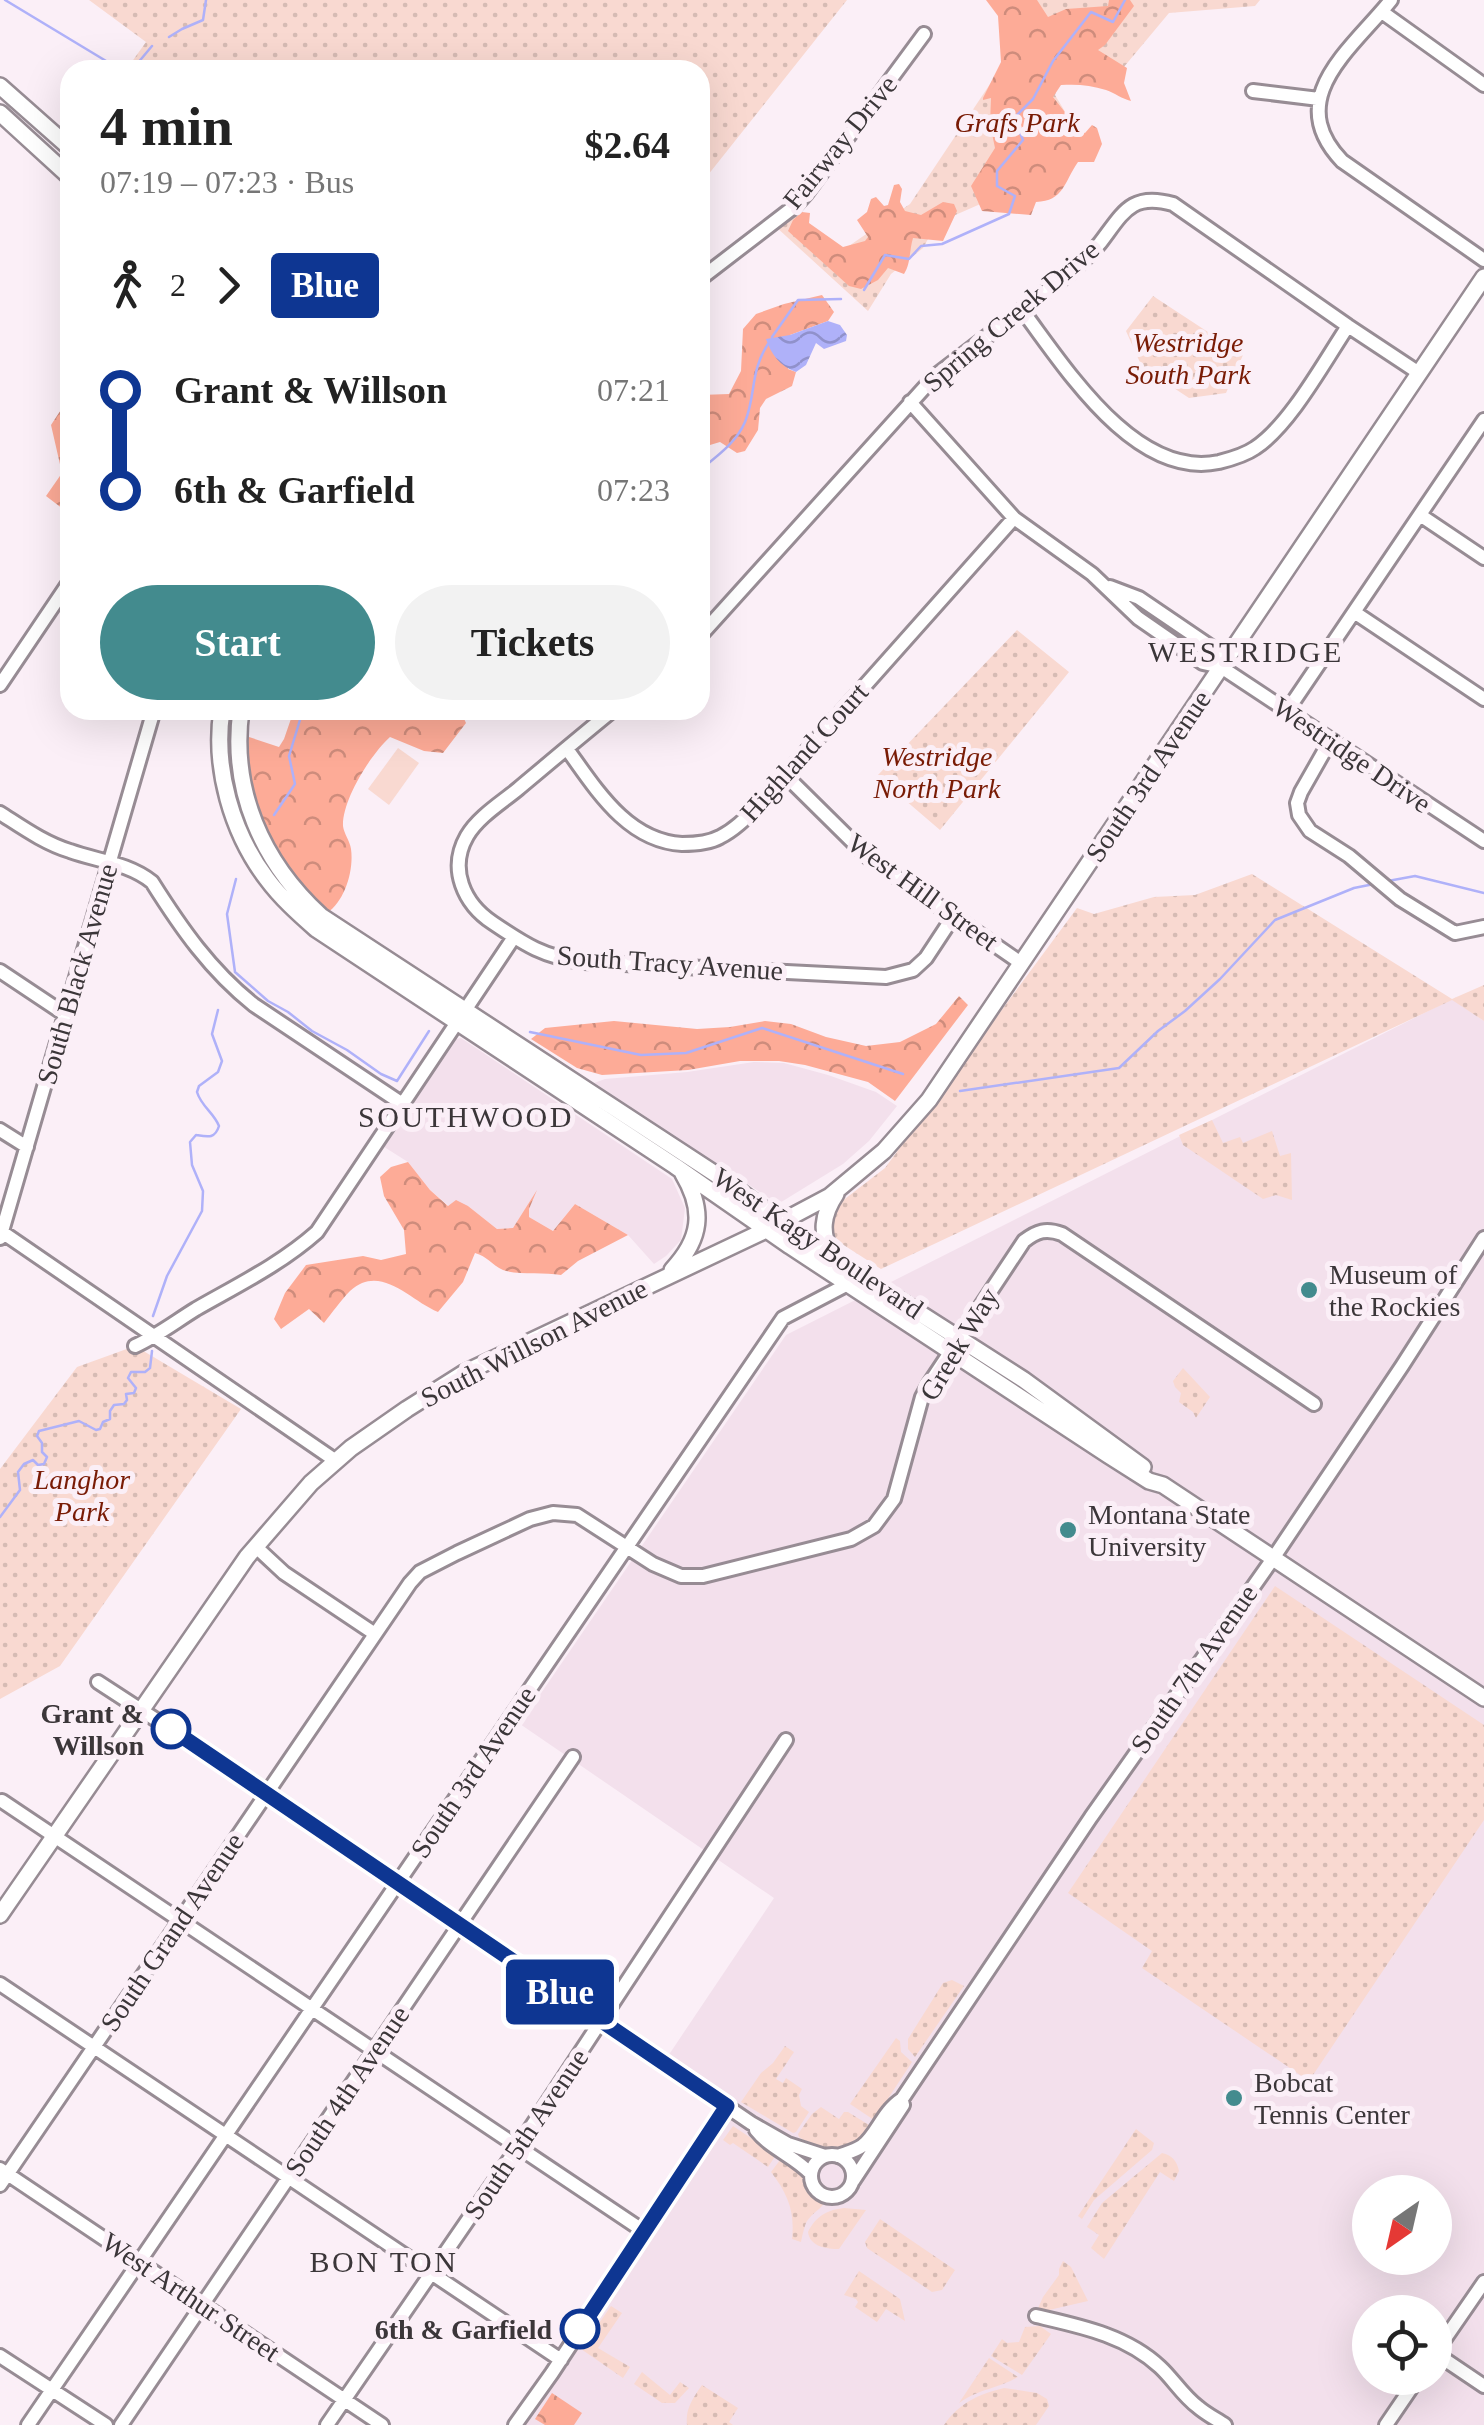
<!DOCTYPE html>
<html lang="en">
<head>
<meta charset="utf-8">
<style>
	:root { --surface:#fff; --page:#f2f2f2; --text:#222; --muted:#767676; --accent:#438b8e }
	body { margin:0; font-family:"Times New Roman",serif; background:var(--page); color:var(--text); height:100vh; display:flex; flex-direction:column; font-size:38px; white-space:nowrap }
	* { box-sizing:border-box; margin:0 }
	p { font-size:32px; color:var(--muted) }
	.icon { flex:none; width:55px; height:55px; fill:none; stroke:currentColor; stroke-width:2; stroke-linecap:round; stroke-linejoin:round }
	.map { position:relative; flex:1; overflow:hidden }
	.side { position:absolute; left:60px; top:60px; width:650px; height:660px; display:flex; flex-direction:column; background:var(--surface); border-radius:30px; box-shadow:0 10px 40px #0002 }
	.side>* { flex:none }
	.badge { padding:0 20px; border-radius:8px; font-size:35px; line-height:65px }
	.needle { width:65px; rotate:214deg }
	.fabs { position:absolute; left:1352px; top:2175px; display:grid; gap:20px }
	.fabs a { display:grid; place-items:center; width:100px; height:100px; border-radius:50%; background:var(--surface); box-shadow:0 10px 40px #0002; font-size:50px }
	.map>.badge { position:absolute; translate:-50% -50%; box-shadow:0 0 0 5px #fff }
	.legs { display:flex; align-items:center; gap:15px; height:110px; padding:0 40px; font-size:32px }
	.legs p { margin-inline-start:auto }
	.summary { display:flex; align-items:center; justify-content:space-between; height:170px; padding:0 40px }
	h1 { font-size:55px; font-weight:700; line-height:75px }
	.primary-button { display:flex; gap:20px; margin-top:auto; padding:20px 40px }
	.primary-button a { flex:1; height:115px; border-radius:60px; background:var(--accent); color:#fff; font-size:40px; font-weight:700; line-height:115px; text-align:center }
	.primary-button a+a { background:var(--page); color:var(--text) }
	ul { padding:0 40px; list-style:none }
	li { display:flex; align-items:center; gap:35px; height:100px; font-size:38px }
	li i { display:grid; place-items:center; width:15px; height:100%; margin:0 12px; background:currentColor }
	li i::after { content:''; width:25px; height:25px; margin:-12px; border:8px solid; border-radius:50%; background:var(--surface) }
	li p { margin-inline-start:auto }
	li:first-child i { background:linear-gradient(#0000 50%,currentColor 0) }
	li:last-child i { background:linear-gradient(currentColor 50%,#0000 0) }
	.map>svg:first-child { display:block }
</style>
</head>
<body>
<div class="map">
<svg width="1484" height="2425" viewBox="0 0 1484 2425">
	<defs>
		<pattern id="green-dots" width="8" height="8" patternUnits="userSpaceOnUse" patternTransform="scale(2.5)"><rect width="8" height="8" fill="#f9d9d1"/><path d="M2 2h.1M6 6h.1" fill="none" stroke="#d6bbb4" stroke-width="1.8" stroke-linecap="round"/></pattern>
		<pattern id="forest-crowns" width="20" height="18" patternUnits="userSpaceOnUse" patternTransform="scale(2.5)"><rect width="20" height="18" fill="#fdab97"/><path d="M2 6a3 3 0 1 1 6 0M12 15a3 3 0 1 1 6 0" fill="none" stroke="#ce8c7c"/></pattern>
		<pattern id="water-waves" width="16" height="10" patternUnits="userSpaceOnUse" patternTransform="scale(2.5)"><rect width="16" height="10" fill="#afb1f9"/><path d="M0 5q4-4 8 0t8 0" fill="none" stroke="#9091cb"/></pattern>
	</defs>
	<rect width="100%" height="100%" fill="#fbeff7"/>
	<path fill="#f3e0ec" fill-rule="evenodd" d="M 1452,999 L 1484,1021 L 1484,2425 L 511,2425 L 727,2107 L 664,2062 L 774,1898 L 520,1724 L 786,1335 ZM 1370,2192 L 1435,2192 L 1435,2258 L 1370,2258 ZM 1370,2312 L 1435,2312 L 1435,2378 L 1370,2378 Z
		M 461,1038 L 672,1179 L 685,1208 L 681,1240 L 666,1256 L 654,1264 L 628,1235 L 575,1204 L 553,1231 L 529,1217 L 529,1209 L 534,1196 L 513,1228 L 497,1229 L 468,1206 L 449,1206 L 430,1190 L 408,1162 L 381,1145 L 451,1040 Z
		M 754,1062 L 784,1063 L 828,1075 L 876,1092 L 897,1106 L 869,1141 L 843,1164 L 778,1204 L 594,1083 L 605,1079 L 687,1072 Z"/>
	<path fill="url(#green-dots)" d="M 89,0 L 847,0 L 700,185 L 700,70 L 126,70 L 146,42 Z
		M 987,0 L 1260,0 L 1255,6 L 1169,13 L 1108,86 L 1083,81 L 1059,83 L 1055,95 L 1076,130 L 985,202 L 937,223 L 923,248 L 891,274 L 868,311 L 775,226 L 794,213 L 843,250 L 910,204 L 1004,63 L 1005,14 Z
		M 1153,296 L 1243,355 L 1226,393 L 1189,398 L 1142,367 L 1126,331 Z
		M 1017,630 L 1069,672 L 940,830 L 877,776 Z
		M 1252,874 L 1452,999 L 1484,985 L 1484,1021 L 1452,1000 L 881,1269 L 839,1242 L 828,1227 L 837,1205 L 885,1168 L 1077,908 L 1094,914 L 1154,897 L 1195,895 Z
		M 1212,1120 L 1223,1143 L 1240,1137 L 1243,1143 L 1272,1131 L 1280,1156 L 1291,1153 L 1292,1200 L 1276,1195 L 1263,1199 L 1183,1145 L 1179,1135 Z
		M 135,1346 L 241,1409 L 60,1666 L 0,1699 L 0,1469 L 77,1367 Z
		M 1183,1368 L 1210,1397 L 1196,1418 L 1193,1412 L 1179,1402 L 1181,1393 L 1175,1387 L 1173,1381 Z
		M 1275,1586 L 1484,1725 L 1484,1820 L 1309,2081 L 1142,1968 L 1152,1951 L 1068,1893 Z
		M 952,1980 L 964,1986 L 915,2057 L 908,2049 L 908,2039 L 943,1983 Z
		M 896,2038 L 900,2041 L 901,2052 L 912,2062 L 874,2120 L 850,2104 Z
		M 785,2046 L 794,2052 L 776,2079 L 783,2083 L 786,2078 L 802,2089 L 799,2095 L 801,2106 L 809,2112 L 796,2132 L 793,2133 L 741,2102 L 761,2073 L 773,2063 Z
		M 821,2107 L 839,2119 L 844,2112 L 848,2112 L 869,2125 L 843,2164 L 799,2137 L 798,2134 L 812,2114 Z
		M 733,2126 L 772,2152 L 774,2158 L 768,2167 L 733,2143 L 730,2145 L 723,2140 Z
		M 1136,2129 L 1154,2143 L 1152,2150 L 1094,2200 L 1082,2219 L 1078,2216 Z
		M 1162,2153 C 1172,2155 1177,2161 1179,2171 L 1174,2181 L 1160,2172 L 1104,2259 L 1091,2248 L 1099,2235 L 1087,2227 L 1102,2203 Z
		M 780,2160 L 784,2160 L 822,2185 C 832,2209 815,2207 806,2223 C 804,2228 802,2237 801,2242 L 792,2239 C 795,2212 788,2194 771,2172 Z
		M 844,2208 L 866,2210 L 839,2249 C 827,2249 810,2247 808,2232 C 816,2216 827,2210 844,2208 Z
		M 880,2219 L 955,2270 L 942,2290 L 932,2292 L 867,2248 L 865,2242 Z
		M 1063,2261 L 1071,2267 L 1088,2301 L 1036,2313 L 1043,2297 L 1059,2275 L 1059,2269 Z
		M 859,2271 L 900,2299 L 905,2321 L 886,2309 L 877,2322 L 855,2307 L 858,2302 L 856,2299 L 844,2295 Z
		M 611,2306 L 622,2313 L 598,2348 L 630,2367 L 623,2378 L 581,2349 Z
		M 1040,2326 L 1051,2334 L 1022,2375 L 991,2356 L 1002,2339 L 1007,2343 L 1019,2342 L 1025,2327 Z
		M 989,2358 L 1018,2377 C 997,2389 981,2388 959,2403 Z
		M 642,2372 L 670,2395 L 680,2382 L 689,2388 L 675,2403 L 662,2403 L 634,2384 Z
		M 702,2385 L 738,2408 L 729,2422 L 733,2425 L 687,2425 C 685,2409 693,2398 702,2385 Z
		M 1004,2388 L 1037,2393 L 1047,2399 L 1049,2406 L 1036,2425 L 944,2425 C 959,2403 979,2394 1004,2388 Z"/>
	<path fill="url(#forest-crowns)" d="M 986,0 L 1037,0 L 1048,17 L 1066,9 L 1108,6 L 1109,0 L 1130,0 L 1134,6 L 1105,45 L 1098,50 L 1127,68 L 1124,83 L 1131,101 C 1122,99 1115,93 1106,90 C 1091,85 1077,84 1061,85 L 1053,97 L 1079,130 L 1085,133 L 1092,125 L 1097,128 L 1102,144 L 1094,162 L 1078,162 C 1064,182 1064,201 1036,202 L 1031,215 L 982,211 L 971,186 L 995,148 L 990,124 L 991,98 L 983,100 L 983,98 L 1001,62 L 998,16 Z
		M 899,184 L 902,189 L 900,202 L 905,211 L 921,215 L 943,202 L 954,204 L 957,211 L 943,241 L 913,238 C 909,251 911,263 904,274 L 888,268 L 878,280 L 861,289 L 849,286 L 788,231 L 793,220 L 802,212 L 810,213 L 809,223 L 843,247 L 865,241 L 868,237 L 857,220 L 867,212 L 871,199 L 876,197 L 884,206 L 888,205 L 894,185 Z
		M 822,295 L 834,312 L 828,321 L 790,335 L 788,369 L 796,372 L 792,386 L 766,399 L 760,408 L 758,430 L 745,451 L 737,453 L 720,442 L 700,448 L 700,395 L 729,394 L 741,371 L 743,329 L 756,314 L 784,304 Z
		M 70,396 L 70,509 L 63,509 L 46,496 L 62,473 L 51,425 Z
		M 294,710 L 460,710 L 466,723 L 443,753 L 424,751 L 390,737 C 371,754 342,800 343,826 C 344,834 350,841 351,849 C 354,870 345,901 327,913 L 292,881 L 259,824 L 245,774 L 243,735 L 279,747 L 284,739 Z
		M 959,996 L 968,1005 L 895,1101 L 868,1082 L 805,1065 L 779,1061 L 740,1061 L 688,1070 L 602,1075 L 577,1068 L 531,1039 L 545,1028 L 614,1021 L 697,1029 L 730,1027 L 765,1021 L 791,1024 L 826,1037 L 866,1046 L 900,1042 L 936,1024 Z
		M 408,1162 L 430,1190 L 448,1206 L 456,1200 L 468,1206 L 497,1229 L 513,1228 L 537,1190 L 529,1209 L 529,1217 L 553,1231 L 575,1204 L 628,1235 L 578,1261 L 561,1275 C 544,1272 516,1275 503,1270 C 492,1265 487,1256 475,1253 L 463,1282 L 438,1312 C 409,1300 381,1263 350,1291 C 341,1300 332,1313 324,1323 L 309,1309 L 281,1329 L 274,1319 L 285,1293 L 306,1265 L 363,1256 L 381,1260 L 406,1254 L 404,1230 L 384,1196 L 380,1177 L 391,1167 Z
		M 552,2393 L 582,2413 L 574,2425 L 545,2425 L 535,2419 Z"/>
	<path fill="#f9d9d1" d="M 398,748 L 419,763 L 389,805 L 368,789 Z"/>
	<path fill="url(#water-waves)" d="M 828,321 L 840,325 L 847,335 L 846,341 L 824,349 L 816,343 L 806,365 L 796,372 C 780,366 771,354 766,339 L 790,335 Z"/>
	<g fill="none" stroke-linecap="round" stroke-linejoin="round">
		<path stroke="#afb1f9" stroke-width="2.5" d="M 5,0 L 121,70
			M 169,37 L 182,29 L 203,20 L 206,0
			M 132,70 L 152,46
			M 864,290 L 885,255 L 909,259 L 921,246 L 942,244 L 1009,214 L 1015,196 L 997,186 L 997,171 L 1023,140 L 1014,118 L 1033,99 L 1053,61 L 1091,12 L 1113,22 L 1125,0
			M 772,337 L 798,300 L 841,299
			M 700,470 C 717,456 736,443 745,422 C 756,395 750,371 768,344
			M 274,815 L 295,784 L 289,756 L 303,710
			M 236,879 L 227,914 L 235,972 L 268,1001 L 288,1012 L 312,1031 L 347,1050 L 381,1074 L 397,1081 L 429,1031
			M 1388,881 L 1415,876 L 1484,893
			M 530,1032 L 641,1055 L 686,1053 L 762,1028 L 903,1074
			M 960,1091 L 1119,1068 L 1158,1031 L 1185,1011 L 1220,979 L 1275,920 L 1354,888 L 1374,884
			M 153,1316 L 167,1276 L 202,1211 L 203,1191 L 192,1165 L 190,1142 L 196,1135 C 208,1137 215,1139 219,1126 C 214,1113 201,1106 197,1092 L 199,1086 L 218,1072 L 222,1061 L 212,1034 L 218,1010
			M 0,1517 L 20,1490 L 18,1472 L 24,1464 L 33,1460 L 38,1465 L 44,1464 L 47,1457 L 42,1452 L 42,1443 L 37,1436 L 39,1431 L 79,1421 L 96,1430 L 100,1429 L 103,1422 L 110,1419 L 110,1411 L 114,1405 L 124,1404 L 127,1400 L 126,1394 L 134,1393 L 136,1388 L 128,1378 L 131,1372 L 145,1372 L 150,1368 L 152,1351"/>
		<g stroke="#978c94" stroke-width="18">
			<path id="minor" d="M 1391,0 C 1352,49 1282,98 1342,161 L 1484,260
				M 1382,12 L 1484,85
				M 1253,91 L 1319,99
				M 700,279 L 795,206 L 806,194 L 924,34
				M 1022,310 C 1065,367 1135,480 1219,462 C 1231,459 1245,455 1255,448 C 1290,425 1324,362 1348,326
				M 910,402 L 1014,518 L 1092,574 L 1138,618 L 1203,663 L 1221,667 L 1484,841
				M 1420,515 L 1484,558
				M 1110,587 L 1139,598 L 1217,651 L 1221,667
				M 1354,612 L 1484,699
				M 700,636 L 934,377 L 1071,272 C 1081,263 1091,254 1100,243 C 1123,213 1131,192 1173,204 L 1348,326 L 1419,373
				M 0,685 L 70,581
				M 613,710 C 581,736 549,763 518,789 C 501,803 478,817 467,836 C 448,869 464,904 493,923 C 524,944 545,958 584,962 L 886,977 L 913,970 L 926,958 L 953,917
				M 1287,711 L 1484,420
				M 1330,741 L 1301,792 L 1297,803 L 1299,815 L 1310,831 L 1349,856 L 1400,899 L 1455,933 L 1484,927
				M 567,749 C 596,789 627,841 682,844 C 695,844 709,843 720,837 C 734,830 745,819 756,808 L 1014,518
				M 785,775 L 868,857 L 1021,963
				M 0,813 C 22,827 44,843 70,851 C 98,861 128,863 152,882 C 181,928 210,970 254,1005 L 404,1105
				M 0,971 L 66,1015
				M 0,1130 L 27,1147
				M 2,1232 L 336,1461
				M 0,1238 L 154,710
				M 135,1346 C 157,1336 175,1322 196,1309 C 238,1285 281,1264 317,1232 L 514,937
				M 256,1547 L 284,1573 L 375,1634
				M 98,1682 L 207,1753 L 751,2123 L 788,2144 L 825,2156
				M 2,1801 L 645,2232
				M 0,1984 L 561,2360
				M 756,2130 C 771,2149 794,2156 811,2174
				M811 2176a21 21 0 1 1 42 0a21 21 0 1 1-42 0Z
				M 838,2156 C 846,2153 855,2151 862,2146 C 877,2135 882,2112 902,2099 L 1091,1817 L 1272,1560 L 1402,1366 L 1484,1238
				M 0,2169 L 382,2425
				M 853,2181 L 903,2105 L 902,2101
				M 0,2185 L 410,1583 L 420,1572 L 457,1553 L 530,1519 L 553,1513 L 577,1515 L 653,1564 L 681,1576 L 703,1576 L 851,1539 L 874,1526 L 894,1499 L 922,1397 L 929,1384 L 1024,1241 C 1037,1231 1046,1228 1062,1234 L 1314,1404
				M 1036,2316 C 1079,2326 1126,2335 1160,2367 C 1173,2379 1183,2396 1198,2407 C 1206,2414 1216,2419 1225,2425
				M 1435,2353 L 1484,2282
				M 1435,2353 L 1484,2386
				M 0,2356 L 106,2425
				M 28,2425 L 783,1318 L 848,1284
				M 121,2425 L 573,1757
				M 327,2425 L 518,2147 L 786,1740
				M 515,2425 L 552,2373 L 727,2106
				M 1386,2425 L 1418,2378"/>
		</g>
		<g stroke="#978c94" stroke-width="20">
			<path id="major" d="M 0,86 L 70,148
				M 0,113 L 70,177
				M 222,710 C 213,768 232,833 267,879 C 281,898 299,914 316,929 L 675,1166 L 790,1246 L 1108,1455 L 1149,1481 L 1163,1485 L 1484,1698
				M 241,710 C 230,790 262,862 321,916 L 726,1181 L 799,1236 L 1024,1380 L 1143,1467
				M 832,1256 C 820,1233 822,1215 836,1194
				M 672,1270 C 701,1239 705,1211 683,1174
				M 0,1915 L 247,1557 L 311,1483 L 351,1448 L 407,1409 L 464,1373 L 766,1230 L 830,1196 L 884,1151 L 929,1100 L 1484,277"/>
		</g>
		<use href="#minor" stroke="#fff" stroke-width="12"/>
		<use href="#major" stroke="#fff" stroke-width="15"/>
	</g>
	<g fill="none" stroke-linecap="round" stroke-linejoin="round">
		<g stroke="#fff" stroke-width="22">
			<path id="line-1" d="M 171,1729 L 727,2106 L 580,2329"/>
		</g>
		<use href="#line-1" stroke="#0e3692" stroke-width="15"/>
	</g>
	<g fill="#438b8e" stroke="#fbeff7" stroke-width="4">
		<circle cx="1309" cy="1290" r="10"/>
		<circle cx="1068" cy="1530" r="10"/>
		<circle cx="1234" cy="2098" r="10"/>
	</g>
	<g fill="#fff" stroke="#0e3692" stroke-width="5">
		<circle cx="171" cy="1729" r="18"/>
		<circle cx="580" cy="2329" r="18"/>
	</g>
	<g text-anchor="middle" dominant-baseline="central" stroke-width="10" stroke-linejoin="round" paint-order="stroke">
		<g font-size="28" font-style="italic" fill="#791b05" stroke="#fbeff7">
			<text x="1017" y="122">Grafs Park</text>
			<text x="1188" y="342">Westridge<tspan x="1188" dy="32">South Park</tspan></text>
			<text x="937" y="756">Westridge<tspan x="937" dy="32">North Park</tspan></text>
			<text x="82" y="1479">Langhor<tspan x="82" dy="32">Park</tspan></text>
		</g>
		<g font-size="28" fill="#3b3639" stroke="#fbeff7">
			<text transform="translate(840 142) rotate(-51)">Fairway Drive</text>
			<text transform="translate(1011 316) rotate(-40)">Spring Creek Drive</text>
			<text transform="translate(804 752) rotate(-48)">Highland Court</text>
			<text transform="translate(1352 755) rotate(34)">Westridge Drive</text>
			<text transform="translate(1148 776) rotate(-56)">South 3rd Avenue</text>
			<text transform="translate(923 892) rotate(36)">West Hill Street</text>
			<text transform="translate(670 963) rotate(4)">South Tracy Avenue</text>
			<text transform="translate(77 974) rotate(-74)">South Black Avenue</text>
			<text transform="translate(818 1243) rotate(34)">West Kagy Boulevard</text>
			<text transform="translate(534 1343) rotate(-27)">South Willson Avenue</text>
			<text transform="translate(959 1344) rotate(-59)">Greek Way</text>
			<text transform="translate(1194 1669) rotate(-55)">South 7th Avenue</text>
			<text transform="translate(473 1772) rotate(-56)">South 3rd Avenue</text>
			<text transform="translate(172 1932) rotate(-56)">South Grand Avenue</text>
			<text transform="translate(347 2091) rotate(-56)">South 4th Avenue</text>
			<text transform="translate(526 2134) rotate(-56)">South 5th Avenue</text>
			<text transform="translate(191 2297) rotate(34)">West Arthur Street</text>
		</g>
		<g font-size="28" fill="#3b3639" stroke="#fbeff7" text-anchor="start">
			<text x="1329" y="1274">Museum of<tspan x="1329" dy="32">the Rockies</tspan></text>
			<text x="1088" y="1514">Montana State<tspan x="1088" dy="32">University</tspan></text>
			<text x="1254" y="2082">Bobcat<tspan x="1254" dy="32">Tennis Center</tspan></text>
		</g>
		<g font-size="28" font-weight="bold" fill="#3b3639" stroke="#fbeff7" text-anchor="end">
			<text x="144" y="1713">Grant &amp;<tspan x="144" dy="32">Willson</tspan></text>
			<text x="552" y="2329">6th &amp; Garfield</text>
		</g>
		<g font-size="30" letter-spacing="2.5" fill="#3b3639" stroke="#fbeff7">
			<text x="1246" y="651">WESTRIDGE</text>
			<text x="466" y="1116">SOUTHWOOD</text>
			<text x="384" y="2261">BON TON</text>
		</g>
	</g>
</svg>
<div class="fabs">
<a><svg class="needle" viewBox="-14 -14 28 28"><path d="M0-13l5 13h-10z" fill="#e53935"/><path d="M0 13l5-13h-10z" fill="#767676"/></svg></a>
<a><svg class="icon" aria-label="locate" viewBox="0 0 24 24"><circle cx="12" cy="12" r="6"/><path d="M12 2v4M12 18v4M2 12h4M18 12h4"/></svg></a>
</div>
<b class="badge" style="left:560px;top:1992px;background:#0e3692;color:#fff">Blue</b>
<section class="side">
<div class="summary"><div><h1>4 min</h1><p>07:19 – 07:23 · Bus</p></div><b>$2.64</b></div>
<div class="legs"><svg class="icon" aria-label="walk" viewBox="0 0 24 24"><circle cx="13" cy="4" r="2"/><path d="M13 8l-2 6 4 7M11 14l-3 7M7 12l3-4h3l4 4"/></svg>2<svg class="icon" aria-label="forward" viewBox="0 0 24 24"><path d="M9 5l7 7-7 7"/></svg><b class="badge" style="background:#0e3692;color:#fff">Blue</b></div>
<ul>
<li><i style="color:#0e3692"></i><b>Grant &amp; Willson</b><p>07:21</p></li>
<li><i style="color:#0e3692"></i><b>6th &amp; Garfield</b><p>07:23</p></li>
</ul>
<div class="primary-button"><a>Start</a><a>Tickets</a></div>
</section>
</div>
</body>
</html>
